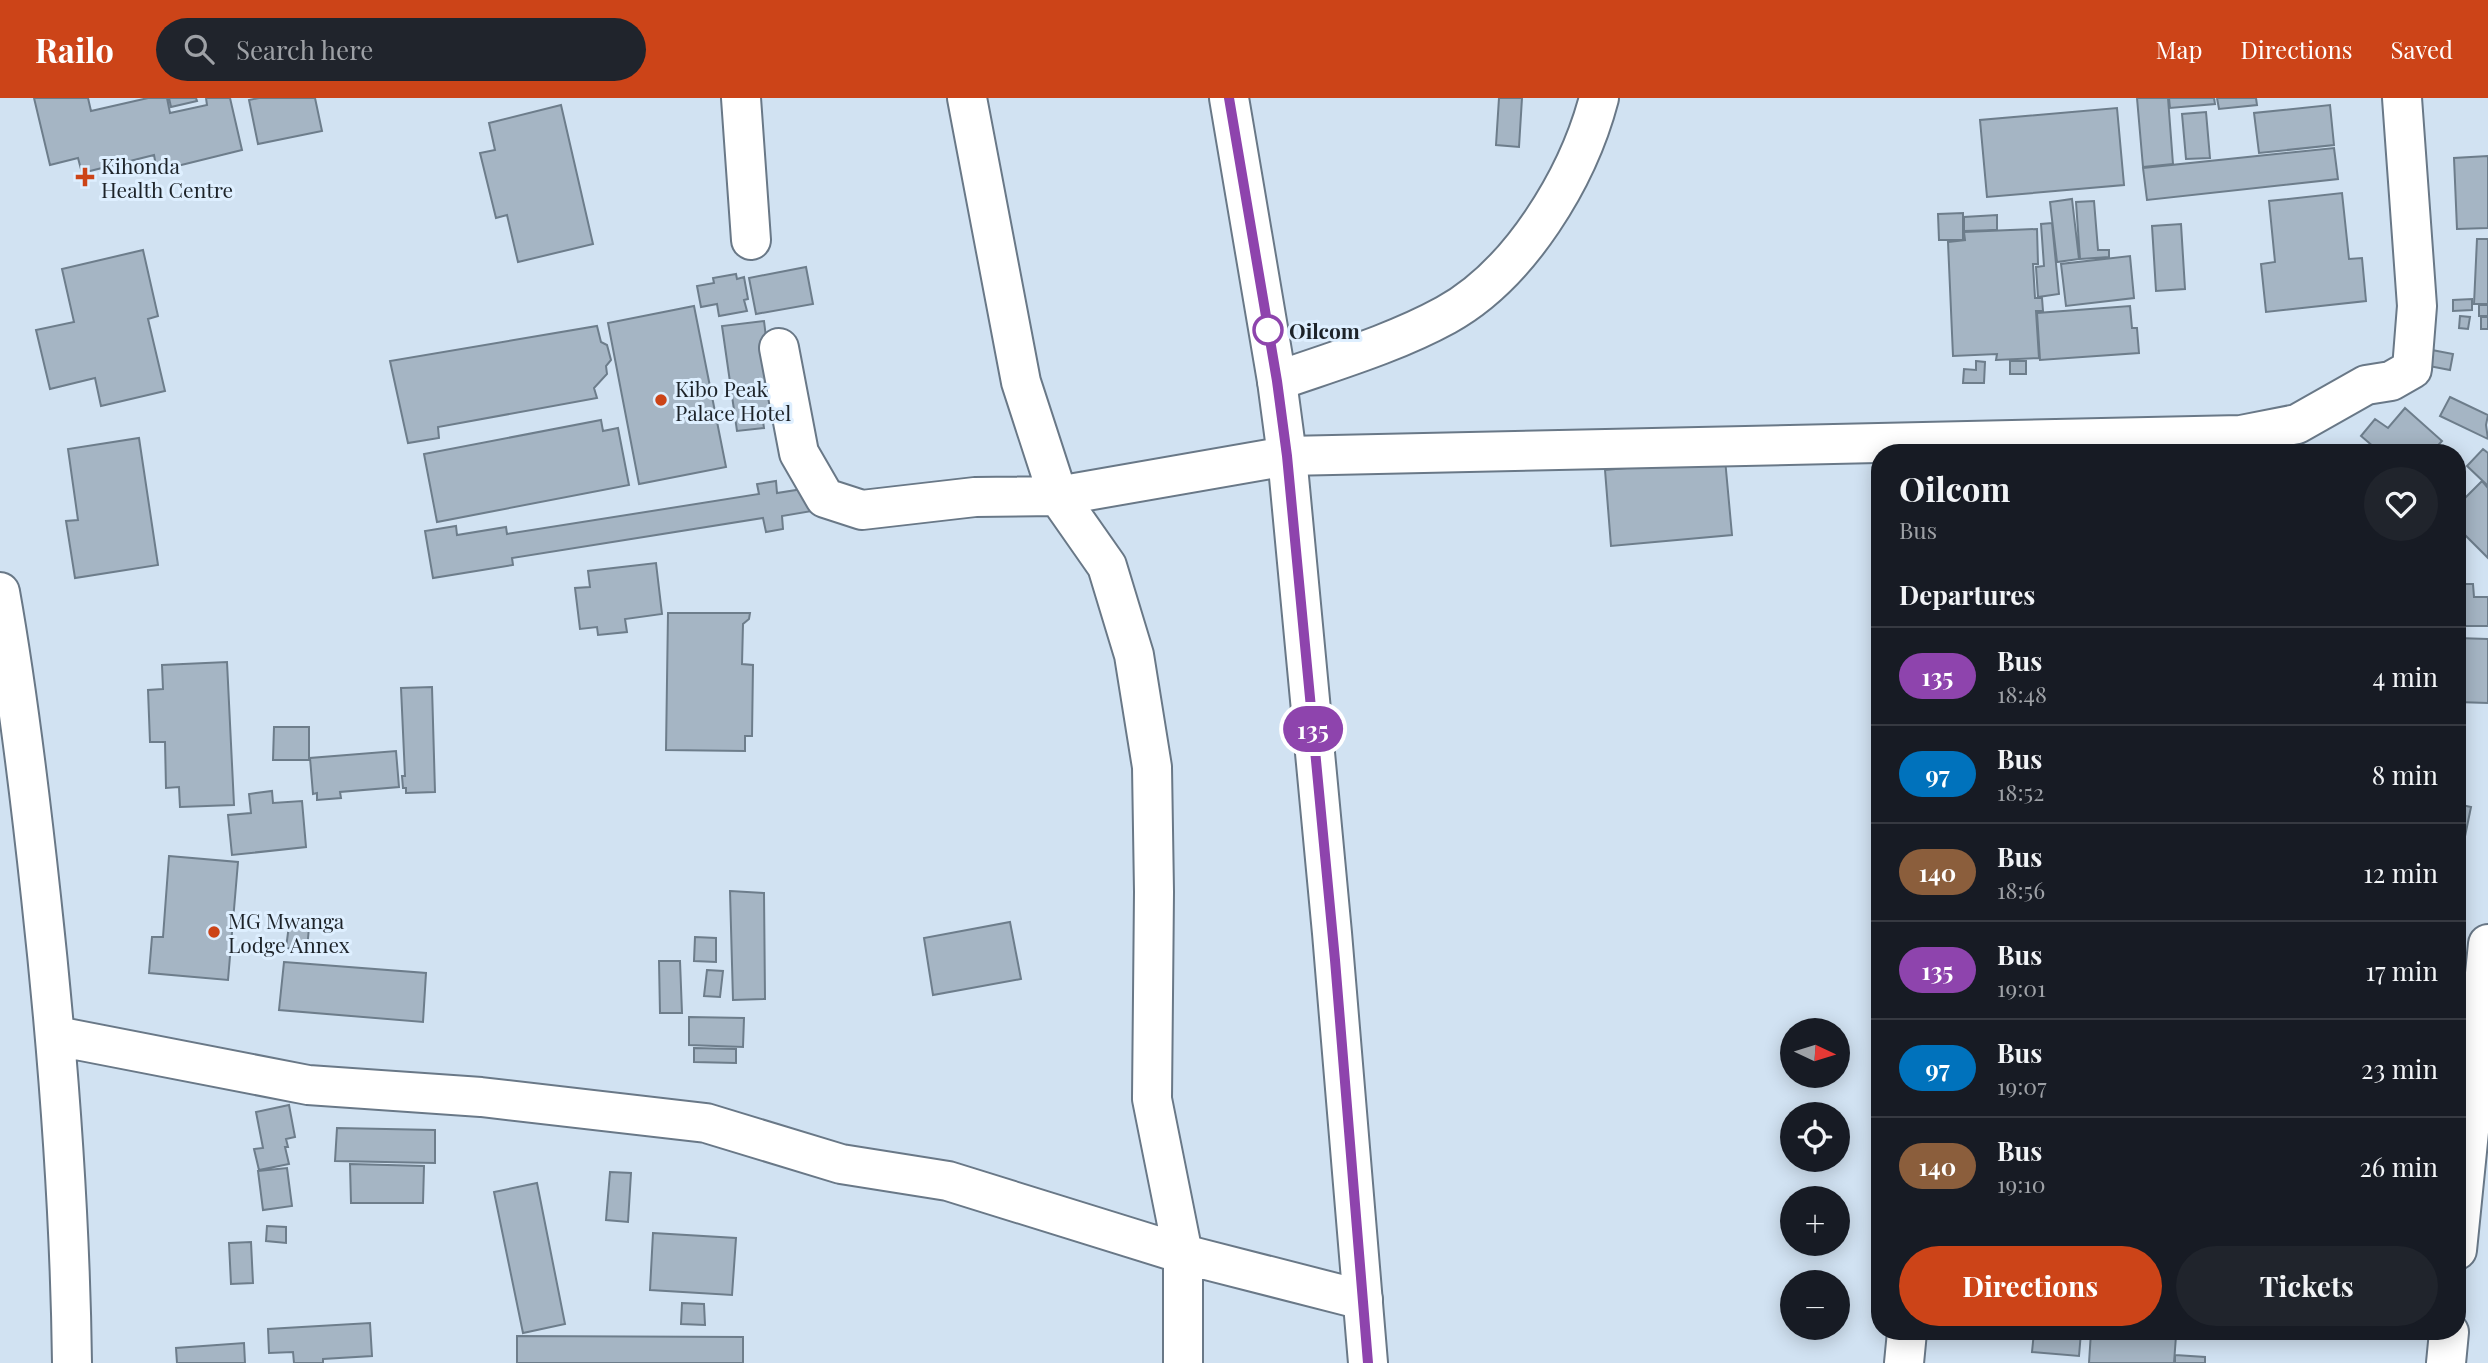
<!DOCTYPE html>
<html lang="en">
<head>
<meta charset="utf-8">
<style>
	:root { --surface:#171b24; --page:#20242c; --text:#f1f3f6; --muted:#9ea1a6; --line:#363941; --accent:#cc4418 }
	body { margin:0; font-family:"Playfair Display",serif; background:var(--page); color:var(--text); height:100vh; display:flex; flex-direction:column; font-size:26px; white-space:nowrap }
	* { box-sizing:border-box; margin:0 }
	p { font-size:23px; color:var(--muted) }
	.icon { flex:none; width:38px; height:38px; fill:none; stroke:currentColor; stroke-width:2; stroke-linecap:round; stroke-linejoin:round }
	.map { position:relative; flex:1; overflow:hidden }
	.side { position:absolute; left:1871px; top:346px; width:595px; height:896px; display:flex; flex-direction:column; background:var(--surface); border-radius:28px; box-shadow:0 4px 18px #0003 }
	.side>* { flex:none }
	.badge { padding:0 14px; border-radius:23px; font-size:24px; line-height:46px }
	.needle { width:46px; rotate:94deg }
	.controls { position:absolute; left:1780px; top:920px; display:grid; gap:14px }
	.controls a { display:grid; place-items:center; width:70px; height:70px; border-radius:50%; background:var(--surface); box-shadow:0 4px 18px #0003; font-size:35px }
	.map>.badge { position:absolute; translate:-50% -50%; box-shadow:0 0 0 4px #fff }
	h2 { padding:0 28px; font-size:26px; line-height:63px }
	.round { display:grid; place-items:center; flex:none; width:74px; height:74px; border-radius:37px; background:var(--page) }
	.overview { display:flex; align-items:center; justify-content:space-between; height:119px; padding:0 28px }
	h1 { font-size:33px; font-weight:700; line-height:52px }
	.primary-button { display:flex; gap:14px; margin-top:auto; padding:14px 28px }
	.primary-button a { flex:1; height:80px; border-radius:42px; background:var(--accent); color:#fff; font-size:28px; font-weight:700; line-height:80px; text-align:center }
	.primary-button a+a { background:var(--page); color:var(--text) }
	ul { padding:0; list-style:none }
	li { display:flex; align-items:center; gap:21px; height:98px; padding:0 28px; border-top:2px solid var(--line) }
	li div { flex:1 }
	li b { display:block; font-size:26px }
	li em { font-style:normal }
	li .badge { min-width:77px; font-weight:700; text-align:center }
	header { display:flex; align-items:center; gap:42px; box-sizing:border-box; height:98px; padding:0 35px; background:var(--accent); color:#fff }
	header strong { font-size:33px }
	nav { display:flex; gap:38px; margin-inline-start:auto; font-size:24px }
	.search { width:490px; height:63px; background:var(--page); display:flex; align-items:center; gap:18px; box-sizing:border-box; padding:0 24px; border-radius:38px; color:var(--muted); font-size:26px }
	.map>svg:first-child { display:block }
</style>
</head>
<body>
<header>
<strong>Railo</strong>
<div class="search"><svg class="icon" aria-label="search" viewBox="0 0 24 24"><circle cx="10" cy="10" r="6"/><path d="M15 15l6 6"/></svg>Search here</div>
<nav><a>Map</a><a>Directions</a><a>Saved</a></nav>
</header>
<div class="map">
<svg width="2488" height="1265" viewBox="0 0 2488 1265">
	<rect width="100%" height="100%" fill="#d1e2f2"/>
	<path fill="#a5b5c4" stroke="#6d7d8b" stroke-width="2" d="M 34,0 L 88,0 L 91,13 L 148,0 L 167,0 L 170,15 L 207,7 L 206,0 L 230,0 L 242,52 L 157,73 L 154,57 L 82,75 L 78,60 L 50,67 Z
		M 169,0 L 196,0 L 197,3 L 171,9 Z
		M 259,0 L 315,0 L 322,33 L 258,46 L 249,2 Z
		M 1499,0 L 1522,0 L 1519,49 L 1496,47 Z
		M 2137,0 L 2168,0 L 2173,66 L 2143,69 Z
		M 2169,0 L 2214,0 L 2215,6 L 2170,10 Z
		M 2217,0 L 2256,0 L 2257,7 L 2219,11 Z
		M 561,7 L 593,146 L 518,164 L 507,117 L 496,120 L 480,55 L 495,52 L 489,25 Z
		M 2330,7 L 2334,47 L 2259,55 L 2254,15 Z
		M 2117,10 L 2124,87 L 1987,99 L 1980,22 Z
		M 2206,14 L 2210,60 L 2186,61 L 2182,16 Z
		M 2334,50 L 2338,81 L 2147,102 L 2143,70 Z
		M 2488,58 L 2488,130 L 2457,131 L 2454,60 Z
		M 2342,95 L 2349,161 L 2362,160 L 2366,203 L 2266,214 L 2261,166 L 2275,164 L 2269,103 Z
		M 2072,101 L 2079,161 L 2057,164 L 2050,104 Z
		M 2094,103 L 2098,152 L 2109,152 L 2109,159 L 2080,161 L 2076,104 Z
		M 1963,115 L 1963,142 L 1939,142 L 1938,116 Z
		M 1997,117 L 1997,132 L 1964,133 L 1964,119 Z
		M 2052,125 L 2059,196 L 2038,199 L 2036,169 L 2044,168 L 2041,126 Z
		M 2181,126 L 2185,191 L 2156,193 L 2152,128 Z
		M 2037,131 L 2038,166 L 2033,166 L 2035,200 L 2042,200 L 2043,213 L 2036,213 L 2039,260 L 1996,262 L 1997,256 L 1953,258 L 1948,144 L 1965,142 L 1964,134 Z
		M 2477,141 L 2488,141 L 2488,206 L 2474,206 Z
		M 143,152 L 158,218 L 148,221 L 165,293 L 101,308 L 95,280 L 50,291 L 36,232 L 74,224 L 62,171 Z
		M 2130,158 L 2134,200 L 2066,208 L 2061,166 Z
		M 806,169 L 813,206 L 756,216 L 749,180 Z
		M 736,176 L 737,181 L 744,179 L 748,201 L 744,202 L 747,213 L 719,218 L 717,206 L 701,209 L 697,188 L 714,185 L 713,180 Z
		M 2472,201 L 2472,212 L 2453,213 L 2453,202 Z
		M 2479,207 L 2488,207 L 2488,218 L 2479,218 Z
		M 694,208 L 726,369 L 639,386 L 608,225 Z
		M 2130,208 L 2132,230 L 2137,230 L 2139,255 L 2040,262 L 2037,215 Z
		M 2460,218 L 2470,219 L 2468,231 L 2459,230 Z
		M 2481,219 L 2488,219 L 2488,231 L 2481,231 Z
		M 764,223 L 776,321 L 763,323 L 764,330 L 737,333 L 722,228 Z
		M 597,228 L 601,244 L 607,247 L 611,262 L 606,268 L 607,276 L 594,290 L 597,300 L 438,329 L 439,340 L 408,345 L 390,263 Z
		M 2432,252 L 2453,256 L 2450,272 L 2429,268 Z
		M 1976,263 L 1985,264 L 1984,285 L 1963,285 L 1964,271 L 1976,272 Z
		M 2010,263 L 2026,263 L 2026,276 L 2010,276 Z
		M 2450,299 L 2488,317 L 2486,327 L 2488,341 L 2440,318 Z
		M 2405,310 L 2442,343 L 2431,355 L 2371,355 L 2375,350 L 2361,338 L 2375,321 L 2388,330 Z
		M 601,322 L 603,333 L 618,330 L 629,387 L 437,424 L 424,356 Z
		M 139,340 L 158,467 L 75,480 L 66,423 L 78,422 L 68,351 Z
		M 2483,351 L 2488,355 L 2488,388 L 2467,368 Z
		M 1725,361 L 1732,437 L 1611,448 L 1605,372 Z
		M 776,383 L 777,395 L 809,390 L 812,413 L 782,418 L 783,431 L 766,434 L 763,420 L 512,460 L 513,467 L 433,480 L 425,433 L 456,428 L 457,437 L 506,429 L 507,436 L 759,396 L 757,386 Z
		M 2482,383 L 2488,390 L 2488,460 L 2457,429 L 2457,408 Z
		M 656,465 L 662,516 L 625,521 L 627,534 L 598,537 L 597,529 L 580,531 L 575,490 L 590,489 L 588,473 Z
		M 2457,486 L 2473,486 L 2474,499 L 2488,499 L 2488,528 L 2457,528 Z
		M 668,515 L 750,515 L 749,521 L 743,526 L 742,566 L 753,567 L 752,638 L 745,638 L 745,653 L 666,652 Z
		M 2457,540 L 2488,541 L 2488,605 L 2457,604 Z
		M 227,564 L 234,707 L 180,709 L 179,689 L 166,690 L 165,644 L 150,644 L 148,592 L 163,591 L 162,567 Z
		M 432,589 L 435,694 L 406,695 L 406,690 L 403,690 L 402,678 L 405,678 L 401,590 Z
		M 274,629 L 309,629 L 309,662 L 273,662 Z
		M 396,653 L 399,689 L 340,694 L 341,700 L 317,702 L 317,695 L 313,696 L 310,660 Z
		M 272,693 L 273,705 L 302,703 L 306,749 L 232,757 L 228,717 L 251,715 L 249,696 Z
		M 2457,706 L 2471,709 L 2462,753 L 2457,752 Z
		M 169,758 L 238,764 L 228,882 L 149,875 L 152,839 L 163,839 Z
		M 730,793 L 764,795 L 765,901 L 733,902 Z
		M 1010,824 L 1021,881 L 933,897 L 924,840 Z
		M 289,827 L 309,829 L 307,852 L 286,850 Z
		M 695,839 L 716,840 L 716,864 L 694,863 Z
		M 659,863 L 680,863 L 682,915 L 660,915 Z
		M 284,864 L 426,875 L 423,924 L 279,912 Z
		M 707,872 L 723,873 L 720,899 L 704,898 Z
		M 689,919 L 744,920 L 743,949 L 689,947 Z
		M 694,950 L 736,951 L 736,965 L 694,964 Z
		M 289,1007 L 295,1039 L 286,1041 L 288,1049 L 285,1049 L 289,1066 L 259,1072 L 254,1051 L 263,1050 L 256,1014 Z
		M 337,1030 L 435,1032 L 435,1065 L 335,1063 Z
		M 350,1066 L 424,1068 L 423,1105 L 351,1105 Z
		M 287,1070 L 292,1108 L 263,1112 L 258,1073 Z
		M 610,1074 L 631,1075 L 628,1124 L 606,1122 Z
		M 537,1085 L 565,1226 L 523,1235 L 494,1094 Z
		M 267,1128 L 286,1129 L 286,1145 L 266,1143 Z
		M 653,1135 L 736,1140 L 732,1197 L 650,1192 Z
		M 251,1144 L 253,1185 L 231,1186 L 229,1145 Z
		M 682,1205 L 704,1206 L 705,1227 L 681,1226 Z
		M 370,1225 L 372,1258 L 323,1261 L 323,1265 L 294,1265 L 293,1254 L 269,1255 L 268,1231 Z
		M 2034,1234 L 2081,1234 L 2079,1258 L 2032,1254 Z
		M 2091,1234 L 2132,1234 L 2176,1238 L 2174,1265 L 2089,1265 Z
		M 517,1238 L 743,1239 L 743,1265 L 517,1265 Z
		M 244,1245 L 245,1265 L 177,1265 L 176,1250 Z
		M 2175,1257 L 2205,1259 L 2205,1265 L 2175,1265 Z"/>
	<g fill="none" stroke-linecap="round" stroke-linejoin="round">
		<g stroke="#697887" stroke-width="42">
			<path id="minor" d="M 741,0 L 751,142
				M 967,0 L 1021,284 L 1058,398 L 1107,468 L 1134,557 L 1152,669 L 1154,794 L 1152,1001 L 1183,1156 L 1183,1265
				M 779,250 L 799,355 L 825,400 L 862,412 L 975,399 L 1058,398 L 1287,358 L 2241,337 L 2297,326 L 2366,287 L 2391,283 L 2412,271 L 2417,208 L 2402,0
				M 1277,283 C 1334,263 1393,246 1446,217 C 1520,176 1578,80 1599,0
				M 0,494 C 18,595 30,697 41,799 C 58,954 70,1109 72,1265
				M 56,938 L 308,987 L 481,999 L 706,1025 L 841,1066 L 948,1083 L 1183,1156 L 1363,1202
				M 2457,1152 L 2488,846
				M 1904,1265 L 1907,1234
				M 2446,1265 L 2449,1234"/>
		</g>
		<g stroke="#697887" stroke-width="42">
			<path id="highway" d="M 1229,0 L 1277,283 L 1287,358 L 1332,835 L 1368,1265"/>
		</g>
		<use href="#minor" stroke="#fff" stroke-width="38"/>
		<use href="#highway" stroke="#fff" stroke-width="38"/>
	</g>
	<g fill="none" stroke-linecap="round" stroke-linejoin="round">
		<g stroke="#fff" stroke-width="16">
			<path id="line" d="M 1229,0 L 1277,283 L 1287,358 L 1335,862 L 1368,1265"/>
		</g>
		<use href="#line" stroke="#8e44ad" stroke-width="10"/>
	</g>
	<g fill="#cc4418" stroke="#deefff" stroke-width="2.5">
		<path d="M81.5 68.5h7v7h7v7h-7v7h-7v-7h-7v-7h7z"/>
		<circle cx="661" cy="302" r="7"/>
		<circle cx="214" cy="834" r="7"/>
	</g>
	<circle fill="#fff" stroke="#8e44ad" stroke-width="3.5" cx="1268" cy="232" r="14"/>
	<g text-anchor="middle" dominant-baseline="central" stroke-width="6" stroke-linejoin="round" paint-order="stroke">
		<g font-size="21" fill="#1d2329" stroke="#deefff" text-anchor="start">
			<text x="101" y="67">Kihonda<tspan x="101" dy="24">Health Centre</tspan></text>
			<text x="675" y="290">Kibo Peak<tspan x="675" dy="24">Palace Hotel</tspan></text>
			<text x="228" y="822">MG Mwanga<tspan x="228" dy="24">Lodge Annex</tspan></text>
		</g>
		<g font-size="21" font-weight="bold" fill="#1d2329" stroke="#deefff" text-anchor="start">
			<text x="1289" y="232">Oilcom</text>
		</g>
	</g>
</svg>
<div class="controls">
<a><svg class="needle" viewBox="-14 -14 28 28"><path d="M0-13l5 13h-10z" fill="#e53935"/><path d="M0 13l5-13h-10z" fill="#9ea1a6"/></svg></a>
<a><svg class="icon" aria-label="locate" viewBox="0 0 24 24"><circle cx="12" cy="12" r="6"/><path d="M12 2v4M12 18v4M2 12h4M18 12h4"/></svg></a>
<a>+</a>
<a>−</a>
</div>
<b class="badge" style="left:1313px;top:631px;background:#8e44ad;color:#fff">135</b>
<section class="side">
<div class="overview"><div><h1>Oilcom</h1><p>Bus</p></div><a class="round"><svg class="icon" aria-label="heart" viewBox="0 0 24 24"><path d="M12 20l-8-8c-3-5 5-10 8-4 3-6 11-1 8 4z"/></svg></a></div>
<h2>Departures</h2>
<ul>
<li><span class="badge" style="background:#8e44ad;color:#fff">135</span><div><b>Bus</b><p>18:48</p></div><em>4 min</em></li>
<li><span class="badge" style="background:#0072bc;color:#fff">97</span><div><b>Bus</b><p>18:52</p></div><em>8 min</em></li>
<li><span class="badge" style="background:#8b5e3c;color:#fff">140</span><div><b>Bus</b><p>18:56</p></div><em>12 min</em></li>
<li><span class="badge" style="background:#8e44ad;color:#fff">135</span><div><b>Bus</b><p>19:01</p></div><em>17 min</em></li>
<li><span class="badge" style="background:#0072bc;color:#fff">97</span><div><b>Bus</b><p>19:07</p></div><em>23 min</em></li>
<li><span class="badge" style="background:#8b5e3c;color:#fff">140</span><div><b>Bus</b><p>19:10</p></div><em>26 min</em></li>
</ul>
<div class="primary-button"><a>Directions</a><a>Tickets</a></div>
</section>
</div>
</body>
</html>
